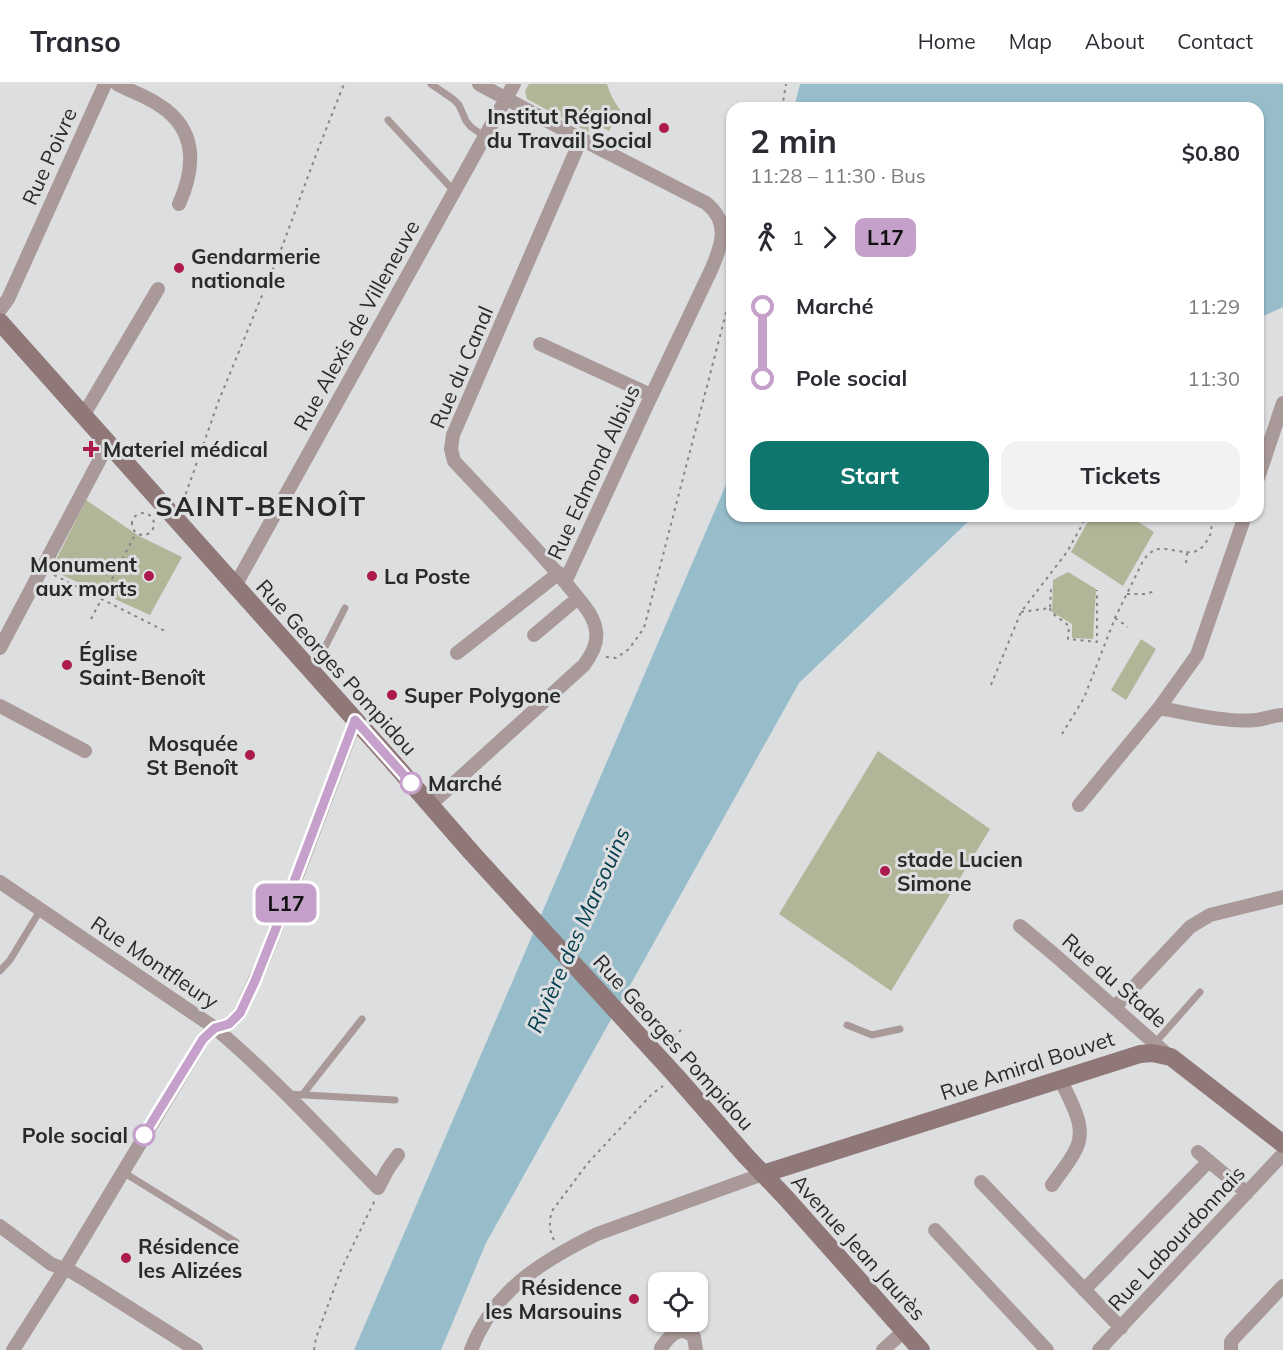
<!DOCTYPE html>
<html lang="en">
<head>
<meta charset="utf-8">
<style>
	:root { --surface:#fff; --page:#f2f2f3; --text:#2b2b33; --muted:#7c7c81; --line:#e1e1e2; --accent:#0f766e }
	body { margin:0; font-family:Mulish,sans-serif; background:var(--page); color:var(--text); height:100vh; display:flex; flex-direction:column; font-size:22px; white-space:nowrap }
	* { box-sizing:border-box; margin:0 }
	p { font-size:20px; color:var(--muted) }
	.icon { flex:none; width:33px; height:33px; fill:none; stroke:currentColor; stroke-width:2; stroke-linecap:round; stroke-linejoin:round }
	.map { position:relative; flex:1; overflow:hidden }
	.details { position:absolute; left:726px; top:18px; width:538px; height:420px; display:flex; flex-direction:column; background:var(--surface); border-radius:18px; box-shadow:0 2px 4px #0004 }
	.details>* { flex:none }
	.badge { padding:0 12px; border-radius:9px; font-size:21px; line-height:39px }
	.tools { position:absolute; left:648px; top:1188px; display:grid; gap:12px }
	.tools a { display:grid; place-items:center; width:60px; height:60px; border-radius:12px; background:var(--surface); box-shadow:0 2px 4px #0004; font-size:30px }
	.map>.badge { position:absolute; translate:-50% -50%; box-shadow:0 0 0 3px #fff }
	.legs { display:flex; align-items:center; gap:9px; height:66px; padding:0 24px; font-size:20px }
	.legs p { margin-inline-start:auto }
	.overview { display:flex; align-items:center; justify-content:space-between; height:102px; padding:0 24px }
	h1 { font-size:33px; font-weight:700; line-height:45px }
	.cta { display:flex; gap:12px; margin-top:auto; padding:12px 24px }
	.cta a { flex:1; height:69px; border-radius:18px; background:var(--accent); color:#fff; font-size:24px; font-weight:700; line-height:69px; text-align:center }
	.cta a+a { background:var(--page); color:var(--text) }
	ul { padding:0 24px; list-style:none }
	li { display:flex; align-items:center; gap:21px; height:72px; font-size:22px }
	li i { display:grid; place-items:center; width:9px; height:100%; margin:0 8px; background:currentColor }
	li i::after { content:''; width:15px; height:15px; margin:-8px; border:4px solid; border-radius:50%; background:var(--surface) }
	li p { margin-inline-start:auto }
	li:first-child i { background:linear-gradient(#0000 50%,currentColor 0) }
	li:last-child i { background:linear-gradient(currentColor 50%,#0000 0) }
	header { display:flex; align-items:center; gap:36px; box-sizing:border-box; height:84px; padding:0 30px; background:var(--surface); border-bottom:2px solid var(--line) }
	header strong { font-size:28px }
	nav { display:flex; gap:33px; margin-inline-start:auto; font-size:21px }
	.map>svg:first-child { display:block }
</style>
</head>
<body>
<header>
<strong>Transo</strong>
<nav><a>Home</a><a>Map</a><a>About</a><a>Contact</a></nav>
</header>
<div class="map">
<svg width="1283" height="1266" viewBox="0 0 1283 1266">
	<rect width="100%" height="100%" fill="#dddedf"/>
	<path fill="#b2b698" d="M 529,0 L 607,0 C 611,13 617,23 626,33 L 622,43 L 613,39 L 609,47 L 593,39 L 588,48 L 527,15 L 525,7 Z
		M 86,416 L 139,452 L 182,473 L 150,531 L 51,486 Z
		M 1091,432 L 1129,432 L 1154,448 L 1123,502 L 1071,468 Z
		M 1068,488 L 1096,505 L 1093,555 L 1072,554 L 1072,540 L 1052,528 L 1053,496 Z
		M 1141,555 L 1156,565 L 1126,616 L 1111,606 Z
		M 878,667 L 990,745 L 891,907 L 779,830 Z"/>
	<path fill="#97bdcb" d="M 800,0 L 1283,0 L 1283,223 L 1259,234 L 1258,24 L 794,24 Z
		M 732,380 L 732,432 L 974,432 L 799,599 L 486,1159 L 441,1266 L 354,1266 L 731,389 Z"/>
	<g fill="none" stroke-linecap="round" stroke-linejoin="round">
		<path stroke="#868687" stroke-width="2" stroke-dasharray="3 4.5" stroke-linecap="butt" d="M 782,24 L 786,0
			M 182,416 L 184,415 L 219,316 L 282,163 L 317,68 L 344,0
			M132 440a11 11 0 1 1 22 0a11 11 0 1 1-22 0Z
			M 1186,479 L 1187,469
			M 54,491 L 167,548
			M 1127,510 L 1145,510 L 1156,507
			M 1050,524 L 1051,528 L 1069,542 L 1068,555 L 1097,558 L 1097,506
			M 1021,528 L 1050,524 L 1051,503
			M 1115,534 L 1128,543
			M 91,535 L 136,449
			M 606,573 L 616,574 L 629,565 L 644,544 L 732,206
			M 991,601 L 1021,528 L 1067,468 L 1081,443 L 1086,432
			M 1062,650 L 1084,614 L 1115,534 L 1144,475 C 1149,470 1153,465 1160,465 C 1179,464 1196,478 1208,455 C 1213,447 1212,440 1208,432
			M 668,958 L 681,946
			M 554,1156 C 549,1147 549,1137 552,1127 L 588,1079 L 652,1010 L 663,1002
			M 314,1266 L 316,1254 L 341,1186 L 375,1116"/>
		<path stroke="#a99" stroke-width="7" d="M 431,0 L 453,15 L 459,21 L 466,37 L 471,43 L 485,53
			M 388,36 L 454,107
			M 308,582 L 324,565 L 345,524
			M 0,887 L 10,876 L 41,825
			M 847,941 L 872,951 L 900,945
			M 1155,959 L 1200,908
			M 287,1010 L 395,1016
			M 303,1010 L 362,935
			M 123,1088 L 236,1158"/>
		<path stroke="#a99" stroke-width="14" d="M 117,0 C 130,7 146,12 159,21 C 197,45 196,82 179,120
			M 479,0 L 581,55 L 706,119 C 730,138 722,160 712,184 L 647,321 L 565,498
			M 0,226 L 8,215 L 105,0
			M 540,260 L 651,311
			M 83,332 L 158,205
			M 1258,394 L 1283,319
			M 235,502 L 514,0
			M 534,551 L 578,514
			M 0,564 L 108,360
			M 457,569 L 559,489
			M 0,622 L 85,667
			M 1159,624 C 1188,629 1226,639 1256,636 C 1265,635 1274,631 1283,631
			M 430,721 L 584,581 C 591,571 598,560 596,547 C 594,530 580,517 570,504 C 534,460 493,419 454,377 L 451,365 L 453,351 L 581,55
			M 1079,721 L 1159,624 L 1197,571 L 1245,432
			M 0,798 L 215,944 C 273,993 325,1050 378,1104 L 388,1085 L 398,1071
			M 1020,842 L 1056,872 L 1169,972
			M 1115,923 L 1190,843 L 1210,831 L 1283,813
			M 1198,1068 L 1247,1109
			M 981,1098 L 1121,1244
			M 1052,1101 C 1060,1089 1070,1078 1076,1065 C 1088,1042 1069,1016 1060,994
			M 0,1142 L 51,1180 L 72,1188 L 87,1197 L 196,1266
			M 935,1146 L 1047,1266
			M 1084,1206 L 1209,1077
			M 661,1264 C 670,1251 680,1240 694,1253 L 696,1266
			M 13,1266 L 64,1186 L 203,955 L 215,944 L 229,940 L 240,929 L 262,880 L 295,797 L 355,637
			M 471,1266 C 494,1206 542,1177 597,1150 L 763,1090
			M 883,1266 L 904,1247
			M 1099,1266 L 1283,1070
			M 1231,1266 L 1231,1258 L 1234,1254 L 1283,1202"/>
		<path stroke="#907778" stroke-width="18" d="M 0,238 L 391,676 L 472,769 L 676,992 L 745,1071 L 786,1114 L 921,1266
			M 763,1090 L 1140,970 L 1152,969 L 1171,973 L 1283,1060"/>
	</g>
	<g fill="none" stroke-linecap="round" stroke-linejoin="round">
		<g stroke="#fff" stroke-width="14">
			<path id="line-1" d="M 144,1051 L 203,955 L 215,944 L 229,940 L 240,929 L 255,897 L 286,819 L 355,636 L 411,699"/>
		</g>
		<use href="#line-1" stroke="#c5a0ca" stroke-width="9"/>
	</g>
	<g fill="#ad1b4e" stroke="#dddedf" stroke-width="2">
		<circle cx="664" cy="44" r="6"/>
		<circle cx="179" cy="184" r="6"/>
		<path d="M88 356h6v6h6v6h-6v6h-6v-6h-6v-6h6z"/>
		<circle cx="149" cy="492" r="6"/>
		<circle cx="372" cy="492" r="6"/>
		<circle cx="67" cy="581" r="6"/>
		<circle cx="392" cy="611" r="6"/>
		<circle cx="250" cy="671" r="6"/>
		<circle cx="885" cy="787" r="6"/>
		<circle cx="126" cy="1174" r="6"/>
		<circle cx="634" cy="1215" r="6"/>
	</g>
	<g fill="#fff" stroke="#c5a0ca" stroke-width="3">
		<circle cx="411" cy="699" r="10"/>
		<circle cx="144" cy="1051" r="10"/>
	</g>
	<g text-anchor="middle" dominant-baseline="central" stroke-width="6" stroke-linejoin="round" paint-order="stroke">
		<g font-size="21" font-weight="bold" fill="#2a2a2b" stroke="#dddedf" text-anchor="start">
			<text x="652" y="32" text-anchor="end">Institut Régional<tspan x="652" dy="24">du Travail Social</tspan></text>
			<text x="191" y="172">Gendarmerie<tspan x="191" dy="24">nationale</tspan></text>
			<text x="103" y="365">Materiel médical</text>
			<text x="137" y="480" text-anchor="end">Monument<tspan x="137" dy="24">aux morts</tspan></text>
			<text x="384" y="492">La Poste</text>
			<text x="79" y="569">Église<tspan x="79" dy="24">Saint-Benoît</tspan></text>
			<text x="404" y="611">Super Polygone</text>
			<text x="238" y="659" text-anchor="end">Mosquée<tspan x="238" dy="24">St Benoît</tspan></text>
			<text x="897" y="775">stade Lucien<tspan x="897" dy="24">Simone</tspan></text>
			<text x="138" y="1162">Résidence<tspan x="138" dy="24">les Alizées</tspan></text>
			<text x="622" y="1203" text-anchor="end">Résidence<tspan x="622" dy="24">les Marsouins</tspan></text>
		</g>
		<g font-size="21" fill="#2a2a2b" stroke="#dddedf">
			<text transform="translate(49 72) rotate(-66)">Rue Poivre</text>
			<text transform="translate(356 241) rotate(-61)">Rue Alexis de Villeneuve</text>
			<text transform="translate(461 283) rotate(-67)">Rue du Canal</text>
			<text transform="translate(593 388) rotate(-65)">Rue Edmond Albius</text>
			<text transform="translate(337 583) rotate(48)">Rue Georges Pompidou</text>
			<text transform="translate(155 878) rotate(34)">Rue Montfleury</text>
			<text transform="translate(1115 896) rotate(41)">Rue du Stade</text>
			<text transform="translate(674 958) rotate(48)">Rue Georges Pompidou</text>
			<text transform="translate(1027 981) rotate(-18)">Rue Amiral Bouvet</text>
			<text transform="translate(1176 1154) rotate(-47)">Rue Labourdonnais</text>
			<text transform="translate(859 1163) rotate(48)">Avenue Jean Jaurès</text>
		</g>
		<g font-size="21" font-weight="bold" fill="#2a2a2b" stroke="#dddedf" text-anchor="start">
			<text x="428" y="699">Marché</text>
			<text x="128" y="1051" text-anchor="end">Pole social</text>
		</g>
		<g font-size="22" font-style="italic" fill="#064050" stroke="#dddedf">
			<text transform="translate(578 846) rotate(-66)">Rivière des Marsouins</text>
		</g>
		<g font-size="27" font-weight="bold" letter-spacing="1.5" fill="#2a2a2b" stroke="#dddedf">
			<text x="261" y="422">SAINT-BENOÎT</text>
		</g>
	</g>
</svg>
<div class="tools">
<a><svg class="icon" aria-label="locate" viewBox="0 0 24 24"><circle cx="12" cy="12" r="6"/><path d="M12 2v4M12 18v4M2 12h4M18 12h4"/></svg></a>
</div>
<b class="badge" style="left:286px;top:819px;background:#c5a0ca;color:#111">L17</b>
<section class="details">
<div class="overview"><div><h1>2 min</h1><p>11:28 – 11:30 · Bus</p></div><b>$0.80</b></div>
<div class="legs"><svg class="icon" aria-label="walk" viewBox="0 0 24 24"><circle cx="13" cy="4" r="2"/><path d="M13 8l-2 6 4 7M11 14l-3 7M7 12l3-4h3l4 4"/></svg>1<svg class="icon" aria-label="forward" viewBox="0 0 24 24"><path d="M9 5l7 7-7 7"/></svg><b class="badge" style="background:#c5a0ca;color:#111">L17</b></div>
<ul>
<li><i style="color:#c5a0ca"></i><b>Marché</b><p>11:29</p></li>
<li><i style="color:#c5a0ca"></i><b>Pole social</b><p>11:30</p></li>
</ul>
<div class="cta"><a>Start</a><a>Tickets</a></div>
</section>
</div>
</body>
</html>
